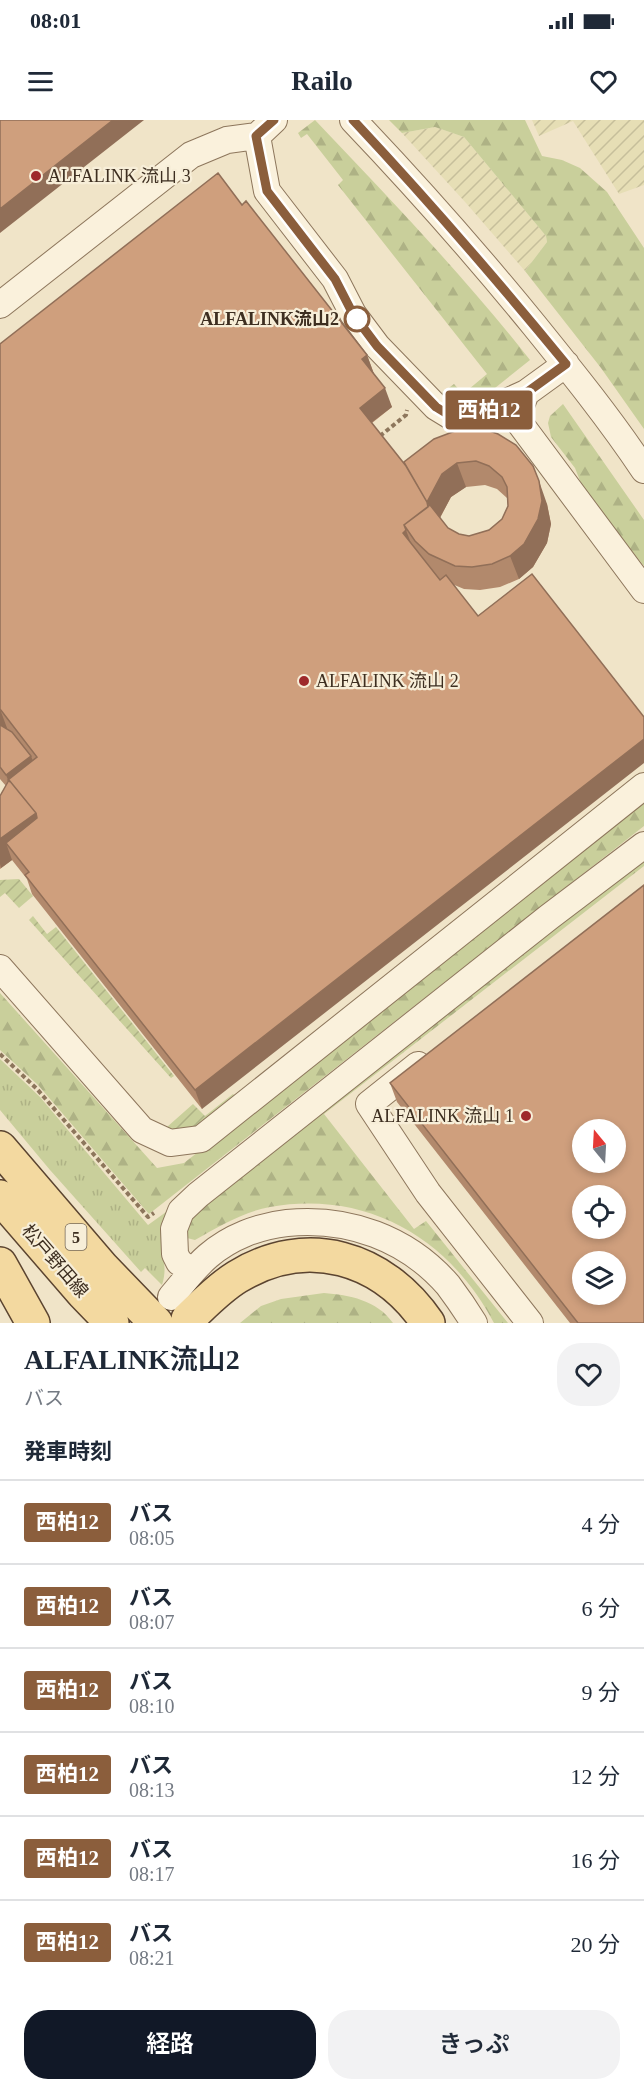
<!DOCTYPE html>
<html lang="ja">
<head>
<meta charset="utf-8">
<style>
	:root { --surface:#fff; --page:#f2f2f3; --text:#1f2937; --muted:#747a83; --line:#e0e1e3; --accent:#111827 }
	body { margin:0; font-family:"Times New Roman","Noto Sans JP",serif; background:var(--page); color:var(--text); height:100vh; display:flex; flex-direction:column; font-size:22px; white-space:nowrap }
	* { box-sizing:border-box; margin:0 }
	p { font-size:20px; color:var(--muted) }
	.icon { flex:none; width:33px; height:33px; fill:none; stroke:currentColor; stroke-width:2; stroke-linecap:round; stroke-linejoin:round }
	.map { position:relative; height:1203px; overflow:hidden }
	.sheet { display:flex; flex-direction:column; background:var(--surface); flex:1 }
	.sheet>* { flex:none }
	.badge { padding:0 12px; border-radius:4px; font-size:21px; line-height:39px }
	.needle { width:39px; rotate:342deg }
	.tools { position:absolute; left:572px; top:999px; display:grid; gap:12px }
	.tools a { display:grid; place-items:center; width:54px; height:54px; border-radius:50%; background:var(--surface); box-shadow:0 3px 9px #0003; font-size:30px }
	.map>.badge { position:absolute; translate:-50% -50%; box-shadow:0 0 0 3px #fff }
	h2 { padding:0 24px; font-size:22px; line-height:54px }
	.round { display:grid; place-items:center; flex:none; width:63px; height:63px; border-radius:24px; background:var(--page) }
	.overview { display:flex; align-items:center; justify-content:space-between; height:102px; padding:0 24px }
	h1 { font-size:28px; font-weight:600; line-height:45px }
	.primary-button { display:flex; gap:12px; margin-top:auto; padding:12px 24px }
	.primary-button a { flex:1; height:69px; border-radius:24px; background:var(--accent); color:#fff; font-size:24px; font-weight:600; line-height:69px; text-align:center }
	.primary-button a+a { background:var(--page); color:var(--text) }
	ul { padding:0; list-style:none }
	li { display:flex; align-items:center; gap:18px; height:84px; padding:0 24px; border-top:2px solid var(--line) }
	li div { flex:1 }
	li b { display:block; font-size:22px }
	li em { font-style:normal }
	li .badge { min-width:66px; font-weight:700; text-align:center }
	.status { display:flex; justify-content:space-between; align-items:center; height:42px; padding:0 30px; background:var(--surface); direction:ltr }
	.status svg { height:16px; fill:currentColor }
	header { display:flex; justify-content:space-between; align-items:center; height:78px; padding:0 24px; background:var(--surface); font-size:27px; font-weight:600 }
	.map>svg:first-child { display:block }
</style>
</head>
<body>
<div class="status"><b>08:01</b><svg viewBox="0 0 49 12"><path d="M0 12V9h3v3zM5 12V6h3v6zM10 12V3h3v9zM15 12V0h3v12zM26 1h20v11H26zM47 4h2v5h-2z"/></svg></div>
<header><svg class="icon" aria-label="menu" viewBox="0 0 24 24"><path d="M4 6h16M4 12h16M4 18h16"/></svg>Railo<svg class="icon" aria-label="heart" viewBox="0 0 24 24"><path d="M12 20l-8-8c-3-5 5-10 8-4 3-6 11-1 8 4z"/></svg></header>
<div class="map">
<svg width="644" height="1203" viewBox="0 0 644 1203">
	<defs>
		<pattern id="farmland-furrows" width="10" height="10" patternUnits="userSpaceOnUse" patternTransform="scale(1.5)"><rect width="10" height="10" fill="#e6deb5"/><path d="M-1 1l2-2M0 10L10 0M9 11l2-2" fill="none" stroke="#c6bf9b"/></pattern>
		<pattern id="grass-tufts" width="24" height="20" patternUnits="userSpaceOnUse" patternTransform="scale(1.5)"><rect width="24" height="20" fill="#c9cf9b"/><path d="M3 7l-1-3M5 7V3M7 7l1-3M15 17l-1-3M17 17v-4M19 17l1-3" fill="none" stroke="#aeb285"/></pattern>
		<pattern id="forest-firs" width="22" height="20" patternUnits="userSpaceOnUse" patternTransform="scale(1.5)"><rect width="22" height="20" fill="#c9cf9b"/><path d="M5 1l3.5 6h-7zM16 11l3.5 6h-7z" fill="#aeb285"/></pattern>
		<pattern id="garden-furrows" width="10" height="10" patternUnits="userSpaceOnUse" patternTransform="scale(1.5)"><rect width="10" height="10" fill="#c9cf9b"/><path d="M-1 1l2-2M0 10L10 0M9 11l2-2" fill="none" stroke="#aeb285"/></pattern>
	</defs>
	<rect width="100%" height="100%" fill="#f0e4c8"/>
	<path fill="url(#farmland-furrows)" d="M 532,0 L 644,0 L 644,65 L 619,74 L 573,1 L 539,16 Z
		M 435,7 L 464,17 L 546,116 L 547,122 L 525,151 L 466,83 L 402,13 Z"/>
	<path fill="url(#grass-tufts)" d="M 0,939 L 40,977 L 148,1105 L 173,1087 C 170,1095 163,1105 162,1113 C 159,1133 169,1143 162,1165 L 145,1148 L 141,1152 L 50,1050 L 0,990 Z"/>
	<path fill="url(#forest-firs)" d="M 315,0 C 389,78 464,156 530,240 L 475,284 L 458,289 L 438,276 L 454,264 L 463,274 L 487,254 L 338,65 L 343,60 L 307,14 L 301,18 L 298,13 Z
		M 389,0 L 525,0 L 542,36 L 562,40 L 580,48 L 607,72 L 644,128 L 644,309 L 601,248 L 525,151 L 547,122 L 546,116 L 464,17 L 435,7 L 402,13 Z
		M 563,284 L 644,400 L 644,446 L 584,371 L 575,348 L 551,317 L 548,303 L 550,296 Z
		M 644,683 L 644,706 L 149,1094 L 38,965 L 0,930 L 0,873 L 157,1048 L 184,1043 Z
		M 644,737 L 644,746 L 324,994 L 414,1109 L 426,1101 L 508,1203 L 494,1203 C 449,1118 367,1070 270,1087 C 243,1092 218,1107 195,1120 L 183,1117 L 189,1098 Z
		M 324,1173 C 349,1175 377,1180 393,1203 L 240,1203 L 261,1186 L 281,1179 Z"/>
	<path fill="url(#garden-furrows)" d="M 19,759 L 33,776 L 19,788 L 5,773 L 0,777 L 0,760 Z
		M 33,796 L 47,814 L 56,807 L 174,956 L 171,958 L 29,800 Z
		M 233,974 L 235,976 L 197,1006 L 172,1013 L 167,1007 L 193,984 L 205,996 Z"/>
	<g fill="none" stroke-linecap="round" stroke-linejoin="round">
		<g stroke="#8d765c" stroke-width="28">
			<path id="minor" d="M 353,0 C 416,66 476,134 534,205 C 572,252 610,299 644,350
				M 257,16 L 267,71 L 335,159 L 353,194 L 377,226 L 436,287 L 454,298 L 473,297 L 526,273 L 566,244
				M 0,185 L 191,35 L 227,20 L 257,16 L 274,0
				M 526,273 L 516,298 L 644,470
				M 0,848 L 142,1010 L 170,1023 L 201,1019 L 644,666
				M 418,945 L 369,984 L 428,1073 L 530,1203
				M 192,1151 L 179,1142 L 175,1134 L 174,1109 L 181,1091 L 198,1075 L 549,797 L 644,725
				M 171,1177 C 183,1163 194,1148 208,1136 C 230,1117 259,1106 287,1103 C 348,1097 407,1118 448,1165 C 457,1177 466,1190 474,1203"/>
		</g>
		<g stroke="#5b4430" stroke-width="36">
			<path id="major" d="M 0,1028 L 102,1147 L 156,1203
				M 0,1077 L 83,1173 L 112,1203
				M 0,1144 L 33,1203
				M 188,1199 C 203,1185 219,1168 237,1157 C 307,1114 383,1137 428,1203"/>
		</g>
		<path stroke="#8d765c" stroke-width="4" stroke-dasharray="4.5 3" stroke-linecap="butt" d="M 380,316 L 406,295 L 407,290
			M 0,934 L 37,969 L 148,1097 L 154,1093"/>
		<use href="#minor" stroke="#faf1dc" stroke-width="26"/>
		<use href="#major" stroke="#f3d9a0" stroke-width="33"/>
	</g>
	<path fill="#b2896c" fill-rule="evenodd" d="M 242,85 L 367,235 L 374,254 L 392,287 L 372,303 L 406,346 L 404,342 L 463,308 L 547,384 L 551,404 L 547,423 L 533,447 L 519,459 L 500,467 L 480,470 L 464,469 L 452,464 L 202,989 L 32,774 L 27,759 L 12,740 L 0,749 L 0,676 L 6,666 L 0,659 L 0,224 ZM 485,365 L 497,369 L 507,378 L 508,386 L 502,399 L 489,410 L 469,416 L 459,414 L 448,408 L 440,398 L 451,377 L 466,367 Z
		M 390,963 L 644,1203 L 570,1203 L 397,982 Z"/>
	<path fill="#916f58" d="M 113,0 L 144,0 L 0,113 L 0,89 Z
		M 367,235 L 374,254 L 362,239 Z
		M 385,268 L 392,287 L 367,306 L 360,288 Z
		M 457,343 L 466,367 L 451,377 L 437,403 L 427,382 L 442,354 Z
		M 539,361 L 547,384 L 551,404 L 547,423 L 533,447 L 519,459 L 510,436 Z
		M 406,410 L 413,429 L 403,413 Z
		M 0,589 L 7,608 L 0,613 Z
		M 644,619 L 644,643 L 202,989 L 195,970 Z
		M 31,636 L 40,659 L 8,660 L 6,655 Z
		M 36,693 L 44,716 L 6,723 L 12,740 L 1,748 L 0,744 L 0,719 Z"/>
	<path fill="#cf9f7d" stroke="#916f58" stroke-width="1.5" fill-rule="evenodd" d="M 0,0 L 113,0 L 0,89 Z
		M 218,53 L 242,85 L 246,81 L 367,235 L 362,239 L 385,268 L 360,288 L 406,346 L 427,382 L 428,387 L 404,405 L 406,410 L 403,413 L 440,460 L 446,455 L 478,496 L 532,454 L 644,597 L 644,619 L 195,970 L 25,755 L 29,752 L 6,723 L 37,698 L 36,693 L 9,660 L 9,661 L 8,660 L 37,637 L 0,589 L 0,224 Z
		M 463,308 L 484,309 L 498,314 L 516,325 L 533,346 L 539,361 L 542,381 L 538,399 L 524,424 L 510,436 L 492,444 L 472,447 L 455,446 L 429,434 L 415,421 L 404,405 L 430,385 L 448,408 L 459,414 L 469,416 L 489,410 L 502,399 L 508,386 L 507,367 L 502,357 L 489,346 L 476,341 L 457,343 L 442,354 L 427,382 L 404,342 L 434,319 Z
		M 0,605 L 12,612 L 31,636 L 6,655 L 0,647 Z
		M 9,660 L 36,693 L 0,719 L 0,676 Z
		M 644,765 L 644,1203 L 578,1203 L 390,963 ZM 582,1010 L 615,1010 L 615,1042 L 582,1042 ZM 582,1076 L 615,1076 L 615,1108 L 582,1108 ZM 582,1142 L 615,1142 L 615,1174 L 582,1174 Z"/>
	<g fill="none" stroke-linecap="round" stroke-linejoin="round">
		<g stroke="#fff" stroke-width="14">
			<path id="line" d="M 274,0 L 256,16 L 267,71 L 335,159 L 353,194 L 377,226 L 436,287 L 454,298 L 473,297 L 526,273 L 566,244 C 497,160 427,79 353,0"/>
		</g>
		<use href="#line" stroke="#8b5e3c" stroke-width="9"/>
	</g>
	<g fill="#9e2a2b" stroke="#f7eed8" stroke-width="2">
		<circle cx="36" cy="56" r="6"/>
		<circle cx="304" cy="561" r="6"/>
		<circle cx="526" cy="996" r="6"/>
	</g>
	<circle fill="#fff" stroke="#8b5e3c" stroke-width="3" cx="357" cy="199" r="12"/>
	<g text-anchor="middle" dominant-baseline="central" stroke-width="4.5" stroke-linejoin="round" paint-order="stroke">
		<rect fill="#f7eed8" stroke="#756857" stroke-width="1.5" x="65.5" y="1104" width="21" height="26" rx="4.5"/>
		<g font-size="16" font-weight="bold" fill="#3d2e20">
			<text x="76" y="1117">5</text>
		</g>
		<g font-size="18" fill="#3d2e20" stroke="#f7eed8" text-anchor="start">
			<text x="48" y="56">ALFALINK 流山 3</text>
			<text x="316" y="561">ALFALINK 流山 2</text>
			<text x="514" y="996" text-anchor="end">ALFALINK 流山 1</text>
		</g>
		<g font-size="18" font-weight="bold" fill="#3d2e20" stroke="#f7eed8" text-anchor="end">
			<text x="339" y="199">ALFALINK流山2</text>
		</g>
		<g font-size="18" fill="#3d2e20" stroke="#f7eed8">
			<text transform="translate(55 1141) rotate(49)">松戸野田線</text>
		</g>
	</g>
</svg>
<div class="tools">
<a><svg class="needle" viewBox="-14 -14 28 28"><path d="M0-13l5 13h-10z" fill="#e53935"/><path d="M0 13l5-13h-10z" fill="#747a83"/></svg></a>
<a><svg class="icon" aria-label="locate" viewBox="0 0 24 24"><circle cx="12" cy="12" r="6"/><path d="M12 2v4M12 18v4M2 12h4M18 12h4"/></svg></a>
<a><svg class="icon" aria-label="layers" viewBox="0 0 24 24"><path d="M12 4l9 5-9 5-9-5zM3 14l9 5 9-5"/></svg></a>
</div>
<b class="badge" style="left:489px;top:290px;background:#8b5e3c;color:#fff">西柏12</b>
</div>
<section class="sheet">
<div class="overview"><div><h1>ALFALINK流山2</h1><p>バス</p></div><a class="round"><svg class="icon" aria-label="heart" viewBox="0 0 24 24"><path d="M12 20l-8-8c-3-5 5-10 8-4 3-6 11-1 8 4z"/></svg></a></div>
<h2>発車時刻</h2>
<ul>
<li><span class="badge" style="background:#8b5e3c;color:#fff">西柏12</span><div><b>バス</b><p>08:05</p></div><em>4 分</em></li>
<li><span class="badge" style="background:#8b5e3c;color:#fff">西柏12</span><div><b>バス</b><p>08:07</p></div><em>6 分</em></li>
<li><span class="badge" style="background:#8b5e3c;color:#fff">西柏12</span><div><b>バス</b><p>08:10</p></div><em>9 分</em></li>
<li><span class="badge" style="background:#8b5e3c;color:#fff">西柏12</span><div><b>バス</b><p>08:13</p></div><em>12 分</em></li>
<li><span class="badge" style="background:#8b5e3c;color:#fff">西柏12</span><div><b>バス</b><p>08:17</p></div><em>16 分</em></li>
<li><span class="badge" style="background:#8b5e3c;color:#fff">西柏12</span><div><b>バス</b><p>08:21</p></div><em>20 分</em></li>
</ul>
<div class="primary-button"><a>経路</a><a>きっぷ</a></div>
</section>
</body>
</html>
